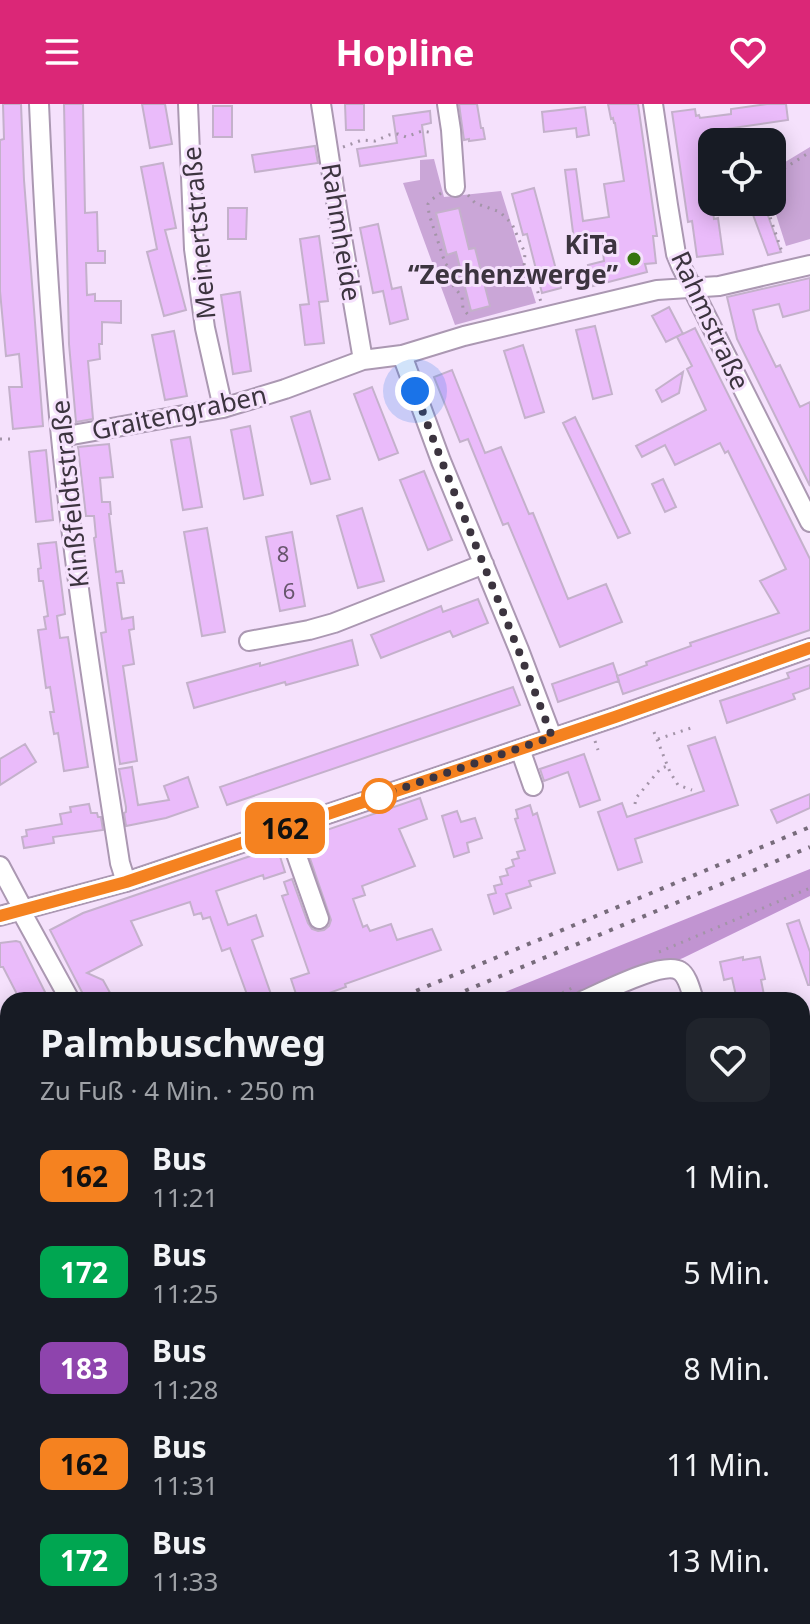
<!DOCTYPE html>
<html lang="de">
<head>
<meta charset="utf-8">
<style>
	:root { --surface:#171b24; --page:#20242c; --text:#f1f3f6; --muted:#9ea1a6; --accent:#db2777 }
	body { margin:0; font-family:"Noto Sans",sans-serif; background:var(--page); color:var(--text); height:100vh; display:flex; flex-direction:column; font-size:30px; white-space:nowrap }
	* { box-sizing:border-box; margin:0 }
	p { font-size:26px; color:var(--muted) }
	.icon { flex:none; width:44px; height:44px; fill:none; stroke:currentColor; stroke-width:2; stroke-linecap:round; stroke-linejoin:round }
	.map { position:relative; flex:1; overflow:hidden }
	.sheet { position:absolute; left:0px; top:888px; width:810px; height:632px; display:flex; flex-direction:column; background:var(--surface); border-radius:24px 24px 0 0; box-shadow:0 4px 20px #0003 }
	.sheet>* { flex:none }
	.badge { padding:0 16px; border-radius:12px; font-size:28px; line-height:52px }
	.buttons { position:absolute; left:698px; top:24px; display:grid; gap:16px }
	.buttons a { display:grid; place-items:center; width:88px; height:88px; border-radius:16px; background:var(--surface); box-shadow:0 4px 20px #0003; font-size:40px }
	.you { position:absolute; width:40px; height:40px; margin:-20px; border:6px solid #fff; border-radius:50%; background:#1a73e8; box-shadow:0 0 0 12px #1a73e833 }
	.map>.badge { position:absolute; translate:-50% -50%; box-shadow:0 0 0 4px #fff }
	.round { display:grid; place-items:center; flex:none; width:84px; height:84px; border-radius:16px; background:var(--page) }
	.summary { display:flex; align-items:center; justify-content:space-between; height:136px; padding:0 40px }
	h1 { font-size:38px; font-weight:700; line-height:60px }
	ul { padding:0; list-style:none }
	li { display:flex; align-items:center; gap:24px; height:96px; padding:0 40px }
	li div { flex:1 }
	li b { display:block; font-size:30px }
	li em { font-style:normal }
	li .badge { min-width:88px; font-weight:700; text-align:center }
	header { display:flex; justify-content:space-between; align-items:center; height:104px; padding:0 40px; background:var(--accent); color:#fff; font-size:36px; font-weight:700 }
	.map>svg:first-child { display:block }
</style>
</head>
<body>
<header><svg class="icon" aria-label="menu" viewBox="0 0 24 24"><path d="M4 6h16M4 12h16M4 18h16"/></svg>Hopline<svg class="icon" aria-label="heart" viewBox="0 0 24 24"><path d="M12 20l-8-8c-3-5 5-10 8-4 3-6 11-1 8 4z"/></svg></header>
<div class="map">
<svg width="810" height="1520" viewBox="0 0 810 1520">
	<rect width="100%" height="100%" fill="#f5e1fc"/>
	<path fill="#caa6d7" d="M 810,43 L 810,135 L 786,142 L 772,98 L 772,66 Z
		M 434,55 L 444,93 L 501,87 L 536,199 L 455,221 L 403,79 L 420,76 L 420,56 Z"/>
	<path fill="#c194d1" d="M 810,765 L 810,792 L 683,854 L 573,896 L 485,896 Z
		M 8,1098 L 8,1282 L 3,1284 L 0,1346 L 0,1101 Z
		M 8,1411 L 8,1512 L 11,1512 L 0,1516 L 0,1412 Z
		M 104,1512 L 183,1512 L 163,1520 L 81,1520 Z"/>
	<path fill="#eabbfa" stroke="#c4b1cb" stroke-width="2" d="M 3,0 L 21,0 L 24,76 L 43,322 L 13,325 L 9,283 L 22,283 L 19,250 L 6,252 L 0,187 L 0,36 L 4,35 Z
		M 64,0 L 83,0 L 85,109 L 97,108 L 98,147 L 105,147 L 105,159 L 86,159 L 87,191 L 95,190 L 95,197 L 121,197 L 121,219 L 102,218 L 102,240 L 99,240 L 100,255 L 88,257 L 93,315 L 76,318 L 69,240 Z
		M 142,0 L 165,0 L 172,40 L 150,44 Z
		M 345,0 L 364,0 L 364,26 L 346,26 Z
		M 459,0 L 477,0 L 481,24 L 483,24 L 485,35 L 469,37 L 469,35 L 464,36 Z
		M 608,0 L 638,0 L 657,132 L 653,132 L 656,159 L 645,160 L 647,168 L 593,182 L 588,161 L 604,157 L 601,132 L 574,136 L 565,66 L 576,65 L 583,117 L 609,113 L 604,80 L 624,77 L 615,19 L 614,19 L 613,14 L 611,15 Z
		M 767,0 L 786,0 L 788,16 L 712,27 L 712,102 L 714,115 L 718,114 L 723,150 L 697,153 L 692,117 L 688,118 L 672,8 L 695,5 L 696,12 L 699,11 L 700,14 L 731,10 L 731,5 Z
		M 213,2 L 232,2 L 232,33 L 213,33 Z
		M 585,3 L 589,31 L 577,33 L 576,24 L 544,28 L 542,8 Z
		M 430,7 L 431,19 L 422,21 L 426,52 L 360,62 L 357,45 L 397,39 L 393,12 Z
		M 315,42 L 318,59 L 255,68 L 252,51 Z
		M 163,59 L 176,124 L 165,126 L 186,206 L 164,212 L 147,148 L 157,145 L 141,63 Z
		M 534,84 L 561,184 L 542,189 L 527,130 L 523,131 L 512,90 Z
		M 228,104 L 247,104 L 246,135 L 228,135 Z
		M 459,104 L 469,145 L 475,144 L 490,202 L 471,207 L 456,148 L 447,151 L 436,109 Z
		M 766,106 L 781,148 L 768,151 L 752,108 Z
		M 378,120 L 392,185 L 401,183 L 408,215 L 390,220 L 383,187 L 373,189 L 360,124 Z
		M 319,132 L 328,197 L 319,198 L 324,239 L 305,241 L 300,201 L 309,200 L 300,135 Z
		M 810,174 L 810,206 L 783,213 L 779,200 L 753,206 L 758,226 L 776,263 L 780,261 L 800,303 L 810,298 L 810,382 L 737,235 L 727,193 Z
		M 240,188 L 251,267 L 233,270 L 221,191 Z
		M 669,203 L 683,230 L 695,224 L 810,455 L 810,526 L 623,590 L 617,572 L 647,561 L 646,558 L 691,542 L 690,539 L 779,509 L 760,477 L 786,465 L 728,347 L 725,349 L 720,339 L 675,361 L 665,341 L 642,353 L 636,342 L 706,306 L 687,265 L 692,262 L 677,233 L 682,230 L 666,238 L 652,212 Z
		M 595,222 L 612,290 L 593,295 L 576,226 Z
		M 174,227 L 187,292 L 165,296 L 152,231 Z
		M 523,241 L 544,308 L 525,314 L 504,247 Z
		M 452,266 L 485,349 L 501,343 L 529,410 L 533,409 L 568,495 L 606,480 L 622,518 L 560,543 L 508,419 L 503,421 L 468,335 L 460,338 L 434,273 Z
		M 683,268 L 679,289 L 662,298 L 656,286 Z
		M 372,283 L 398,349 L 379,356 L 354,290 Z
		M 310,307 L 330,375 L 311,380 L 291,313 Z
		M 575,313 L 630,429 L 618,434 L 563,319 Z
		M 250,322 L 263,391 L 244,395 L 231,326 Z
		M 190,333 L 202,403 L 183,406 L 171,336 Z
		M 109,340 L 113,373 L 100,374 L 102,398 L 110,398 L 111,410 L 109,410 L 116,468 L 122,467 L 124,479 L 117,479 L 122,515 L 133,513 L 134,525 L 129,526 L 134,560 L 123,562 L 137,657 L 120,660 L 101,529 L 106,528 L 94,434 L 96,433 L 94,412 L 86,412 L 78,343 Z
		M 46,346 L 53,416 L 36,418 L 29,348 Z
		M 424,367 L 452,436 L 428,446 L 400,376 Z
		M 663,375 L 676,403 L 665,408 L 652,380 Z
		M 362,404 L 384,477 L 358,484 L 337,412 Z
		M 207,424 L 225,528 L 202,532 L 184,428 Z
		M 292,428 L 305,502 L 280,507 L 266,433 Z
		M 56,438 L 65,510 L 57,512 L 60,534 L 68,533 L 88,663 L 64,667 L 58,629 L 54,630 L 50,608 L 54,608 L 50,583 L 46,584 L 38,526 L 46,525 L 44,513 L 48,512 L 43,477 L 39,477 L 38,465 L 41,464 L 38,440 Z
		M 478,495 L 488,519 L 453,533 L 450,527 L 381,554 L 371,531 L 441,502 L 443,508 Z
		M 352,536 L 358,561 L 286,581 L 285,578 L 194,604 L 187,579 L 260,559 L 260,562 Z
		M 613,559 L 619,577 L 558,598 L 552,580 Z
		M 810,561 L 810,584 L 793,590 L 795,595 L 727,619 L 720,597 L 789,574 L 787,569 Z
		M 513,583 L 520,601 L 227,701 L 220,683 Z
		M 715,633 L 738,701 L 635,735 L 642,758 L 618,766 L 598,708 L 622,699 L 627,713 L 704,687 L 688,642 Z
		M 25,640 L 36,658 L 0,681 L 0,655 Z
		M 584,650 L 600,696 L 580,703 L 568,668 L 544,677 L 540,665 Z
		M 132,663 L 138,701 L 169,696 L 164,682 L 188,673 L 198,703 L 166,714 L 126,722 L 124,709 L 126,708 L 126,703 L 119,665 Z
		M 810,690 L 810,704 L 777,719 L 771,706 Z
		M 420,694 L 427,715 L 399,725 L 415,762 L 362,782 L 365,791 L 353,795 L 363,823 L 367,821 L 370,827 L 391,820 L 397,836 L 432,825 L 441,846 L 345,880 L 346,883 L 310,896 L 298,896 L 291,875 L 309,869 L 282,792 L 288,790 L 284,778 L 292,775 L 308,819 L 312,825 L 318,827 L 324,826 L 329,822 L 331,816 L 303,734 Z
		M 89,700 L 91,709 L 97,709 L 98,713 L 101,713 L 103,726 L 53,733 L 54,739 L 24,744 L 22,733 L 27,732 L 26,726 L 62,720 L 60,710 L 71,708 L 70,703 Z
		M 530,701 L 533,711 L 537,709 L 555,769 L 529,777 L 531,782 L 506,790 L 511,804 L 494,810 L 488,791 L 496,789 L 494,782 L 502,780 L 500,773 L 508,771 L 506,765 L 514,762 L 512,756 L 519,754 L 517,748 L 525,746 L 515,715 L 518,714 L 516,706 Z
		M 457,707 L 461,718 L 475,714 L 482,734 L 467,739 L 469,748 L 454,753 L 442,712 Z
		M 277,743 L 285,768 L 264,775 L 263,771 L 216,787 L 228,821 L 256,811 L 263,832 L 252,836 L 273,896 L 249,896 L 230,844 L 222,847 L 210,813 L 203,815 L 201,809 L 194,811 L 190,798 L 131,817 L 142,841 L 87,869 L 103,876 L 114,896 L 86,896 L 50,826 L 83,809 Z
		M 799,816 L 810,848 L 810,881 L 808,881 L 787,820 Z
		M 16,837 L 20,838 L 49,896 L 20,896 L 3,863 L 0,863 L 0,839 Z
		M 743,853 L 743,856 L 760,853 L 765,875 L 761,876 L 765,896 L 737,896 L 732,874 L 724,876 L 720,858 Z"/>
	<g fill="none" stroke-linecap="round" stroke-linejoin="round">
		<g stroke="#ab98b2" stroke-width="22">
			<path id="minor" d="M 39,0 C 44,111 50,222 61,333 C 75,475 98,617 120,759 L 126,778
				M 188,0 L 194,145 L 205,224 L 223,304
				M 321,0 L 338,110 L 363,256
				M 447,0 L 451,26 L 455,83
				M 653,0 L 668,101 L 676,150 L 681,162 L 810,418
				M 402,251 L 441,357 L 519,546 L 552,633
				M 61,333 L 223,304 L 285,285 L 363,256 L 402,251 L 464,232 L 657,186 L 719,182 L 810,161
				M 249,537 L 309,526 L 334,519 L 484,460
				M 520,645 L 533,682
				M 287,724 L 319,815
				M 0,762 L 24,807
				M 21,807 L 70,896
				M 0,812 L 126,778 L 615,613 L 810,544
				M 584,896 C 603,888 664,856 680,867 C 688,872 691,888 694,896
				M 0,923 L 8,920
				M 372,1512 L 375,1520
				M 460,1512 L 463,1520
				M 639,1512 L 644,1520"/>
		</g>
		<g stroke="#ac8ab9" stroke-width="26">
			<path id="major" d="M 802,1272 L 810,1270
				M 34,1520 L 58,1512"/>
		</g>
		<path stroke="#a394a8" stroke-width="3" stroke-dasharray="2 6" stroke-linecap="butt" d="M 343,43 L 362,36 L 375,37 L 389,31 L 398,30 L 406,33 L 422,27 L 434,29
			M 772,75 L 780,67 L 810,48
			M 441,89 L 431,96 L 428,100 L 429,110 L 445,159 L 453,168 L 452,180 L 462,193 L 463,205 L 471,214
			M 468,91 L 475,99 L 500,108 L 512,120 L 525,149 L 524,162 L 534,176 L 541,198
			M 766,98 L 768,107 L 783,151
			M 0,335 L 14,335
			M 654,628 L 670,668 L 678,681 L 692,686
			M 658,635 L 694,623
			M 595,637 L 598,646
			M 635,700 L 636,694 L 661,664 L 668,662
			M 659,848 L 810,784
			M 548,896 L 574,883
			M 0,1211 L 8,1207
			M 321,1512 L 323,1520"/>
		<use href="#minor" stroke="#fff" stroke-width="18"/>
		<use href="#major" stroke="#f2d5fd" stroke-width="22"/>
		<path stroke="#776b7b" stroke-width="4" stroke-dasharray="4 8" stroke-linecap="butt" d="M 394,896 L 810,723
			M 443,896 L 810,743
			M 0,1061 L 8,1057
			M 0,1080 L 8,1077"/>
	</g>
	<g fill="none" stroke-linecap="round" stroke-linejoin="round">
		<g stroke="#fff" stroke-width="18">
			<path id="line" d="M 0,812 L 126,778 L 615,613 L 810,544"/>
		</g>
		<use href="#line" stroke="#f58220" stroke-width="12"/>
		<path stroke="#3c343f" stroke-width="8" stroke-dasharray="0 14.4" d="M 379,692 L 552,633 C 509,517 458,404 415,287"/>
	</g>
	<circle fill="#36740e" stroke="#f5e1fc" stroke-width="3" cx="634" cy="155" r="8"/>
	<circle fill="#fff" stroke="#f58220" stroke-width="4" cx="379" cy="692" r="16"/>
	<g text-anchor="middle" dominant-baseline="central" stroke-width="6" stroke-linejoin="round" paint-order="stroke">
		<g font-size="22" fill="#68566e">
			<text x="283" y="449">8</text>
			<text x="289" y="486">6</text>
		</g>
		<g font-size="26" fill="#3c343f" stroke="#f5e1fc">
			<text transform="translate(342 128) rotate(81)">Rahmheide</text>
			<text transform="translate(198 129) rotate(-95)">Meinertstraße</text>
			<text transform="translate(711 216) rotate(65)">Rahmstraße</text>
			<text transform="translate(179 308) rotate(-12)">Graitengraben</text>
			<text transform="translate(69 390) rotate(-96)">Kinßfeldtstraße</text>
		</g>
		<g font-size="26" font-weight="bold" fill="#3c343f" stroke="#f5e1fc" text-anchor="end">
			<text x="618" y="140">KiTa<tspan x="618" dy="30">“Zechenzwerge”</tspan></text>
		</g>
	</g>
</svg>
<div class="buttons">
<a><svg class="icon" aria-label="locate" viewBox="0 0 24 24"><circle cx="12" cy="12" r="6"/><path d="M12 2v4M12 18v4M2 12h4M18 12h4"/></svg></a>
</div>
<div class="you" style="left:415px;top:287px"></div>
<b class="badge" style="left:285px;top:724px;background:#f58220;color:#111">162</b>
<section class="sheet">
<div class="summary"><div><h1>Palmbuschweg</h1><p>Zu Fuß · 4 Min. · 250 m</p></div><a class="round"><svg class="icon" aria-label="heart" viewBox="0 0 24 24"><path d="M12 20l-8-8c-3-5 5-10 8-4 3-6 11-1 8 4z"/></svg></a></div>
<ul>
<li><span class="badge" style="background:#f58220;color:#111">162</span><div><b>Bus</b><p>11:21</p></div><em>1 Min.</em></li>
<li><span class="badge" style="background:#00a651;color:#fff">172</span><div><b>Bus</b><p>11:25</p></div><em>5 Min.</em></li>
<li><span class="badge" style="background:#8e44ad;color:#fff">183</span><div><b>Bus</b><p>11:28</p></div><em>8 Min.</em></li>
<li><span class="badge" style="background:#f58220;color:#111">162</span><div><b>Bus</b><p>11:31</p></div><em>11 Min.</em></li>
<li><span class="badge" style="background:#00a651;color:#fff">172</span><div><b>Bus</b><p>11:33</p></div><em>13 Min.</em></li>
</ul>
</section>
</div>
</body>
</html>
